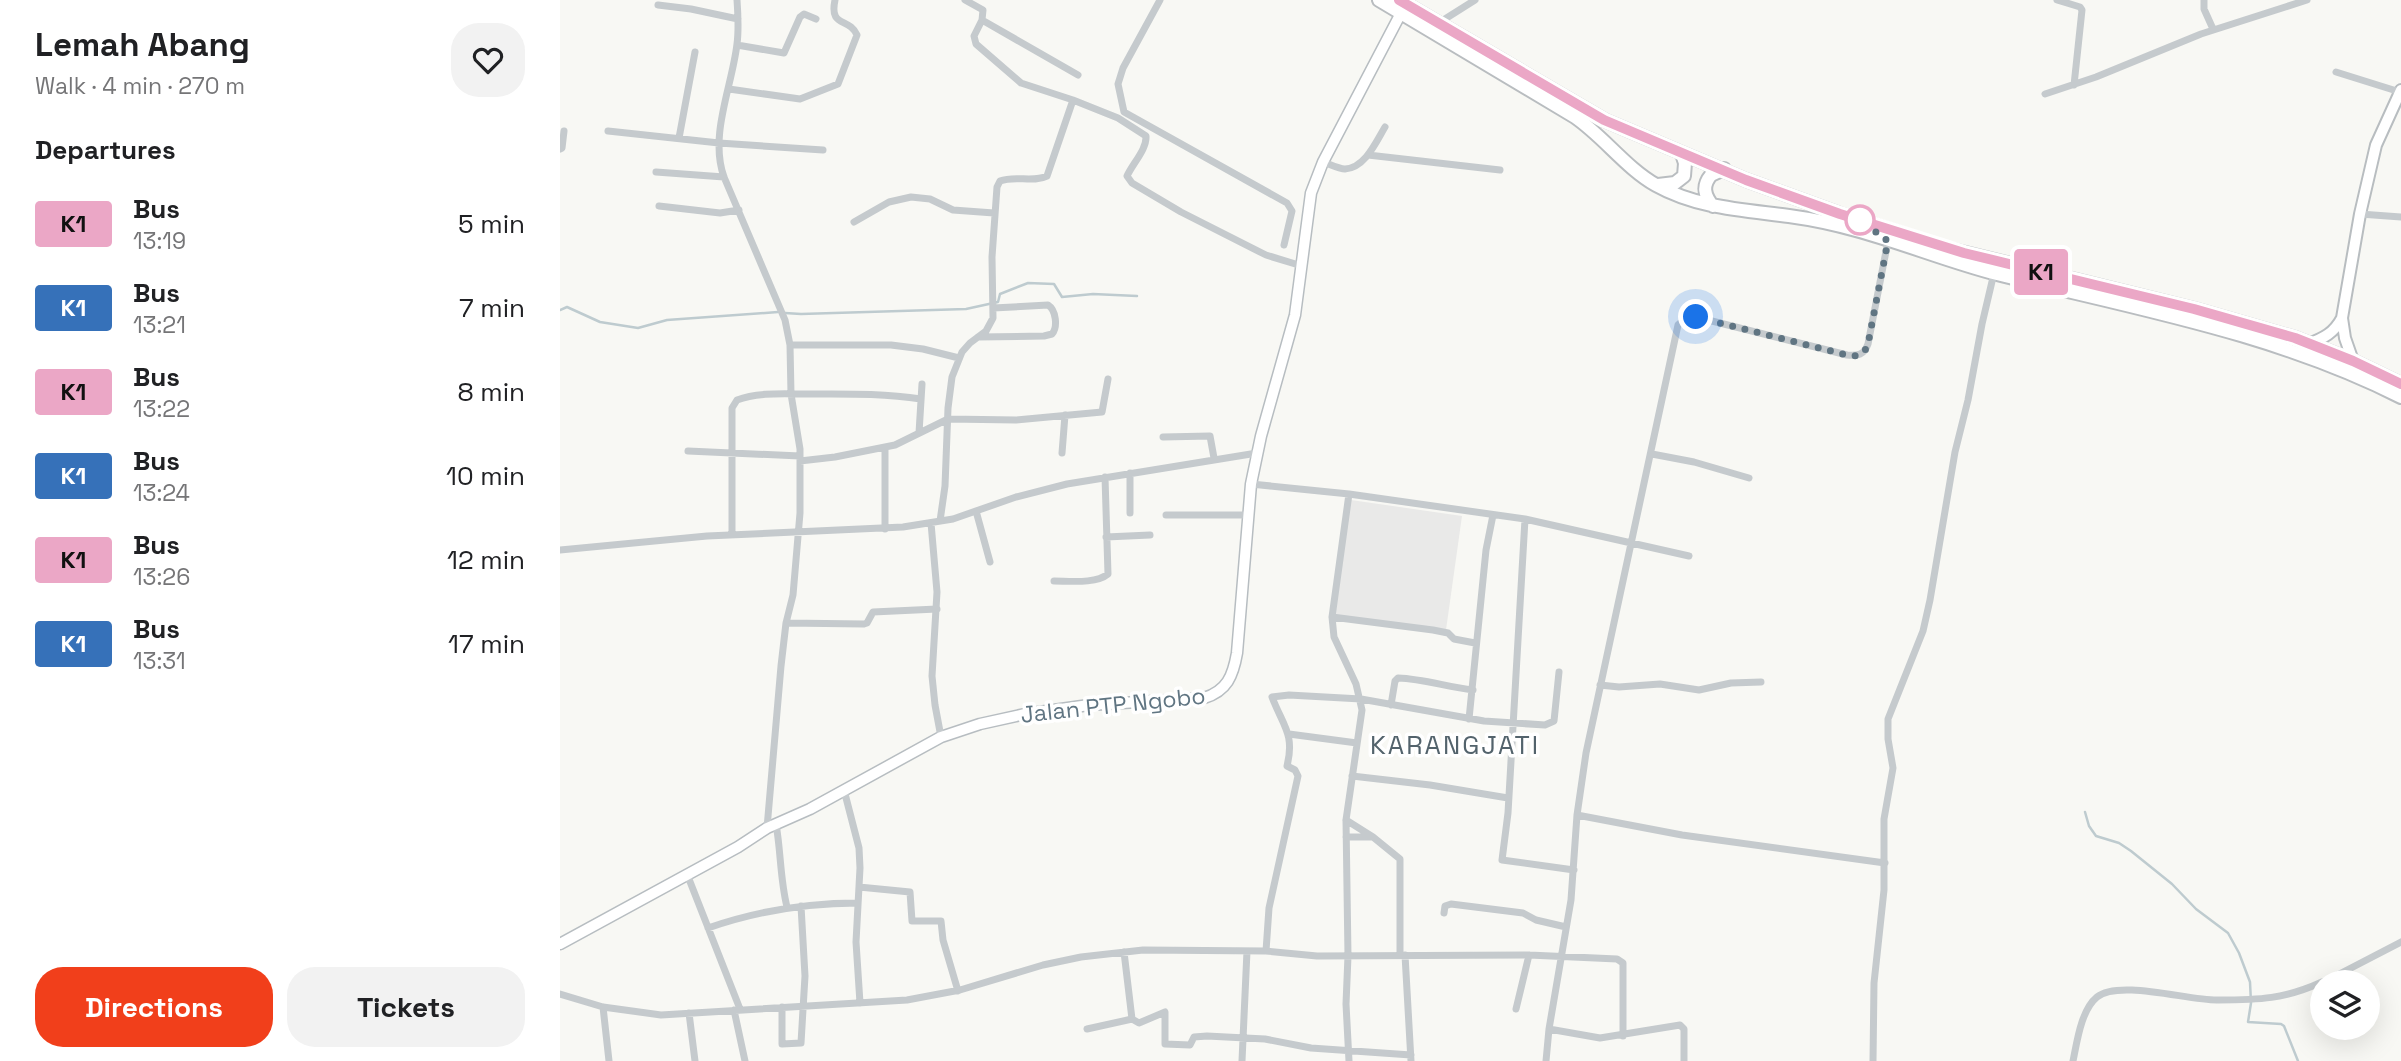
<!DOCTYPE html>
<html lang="en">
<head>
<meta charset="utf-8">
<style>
	:root { --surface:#fff; --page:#f2f2f2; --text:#202124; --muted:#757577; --accent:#f13f1b }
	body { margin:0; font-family:"Space Grotesk",sans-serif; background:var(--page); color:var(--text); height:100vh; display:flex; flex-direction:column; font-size:26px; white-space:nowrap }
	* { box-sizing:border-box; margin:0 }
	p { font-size:23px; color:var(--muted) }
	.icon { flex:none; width:38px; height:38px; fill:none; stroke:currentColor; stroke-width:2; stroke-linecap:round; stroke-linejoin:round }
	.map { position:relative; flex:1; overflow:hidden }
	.details { display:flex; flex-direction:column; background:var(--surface); width:560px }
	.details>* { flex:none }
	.badge { padding:0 14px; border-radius:5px; font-size:24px; line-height:46px }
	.fabs { position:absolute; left:1750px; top:970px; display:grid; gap:14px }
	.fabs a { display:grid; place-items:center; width:70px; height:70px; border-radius:50%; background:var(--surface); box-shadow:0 7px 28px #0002; font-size:35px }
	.you { position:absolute; width:35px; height:35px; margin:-18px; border:5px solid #fff; border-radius:50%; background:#1a73e8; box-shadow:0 0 0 10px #1a73e833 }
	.map>.badge { position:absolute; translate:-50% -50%; box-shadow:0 0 0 4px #fff }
	h2 { padding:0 35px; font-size:26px; line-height:63px }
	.round { display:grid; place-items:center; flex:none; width:74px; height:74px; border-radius:28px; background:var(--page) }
	.summary { display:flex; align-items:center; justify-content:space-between; height:119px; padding:0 35px }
	h1 { font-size:33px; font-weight:600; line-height:52px }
	.cta { display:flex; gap:14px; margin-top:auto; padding:14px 35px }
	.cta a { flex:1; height:80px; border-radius:28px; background:var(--accent); color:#fff; font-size:28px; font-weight:600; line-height:80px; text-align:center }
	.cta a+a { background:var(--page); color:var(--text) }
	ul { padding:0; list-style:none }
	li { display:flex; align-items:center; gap:21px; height:84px; padding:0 35px }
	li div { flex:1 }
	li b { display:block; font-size:26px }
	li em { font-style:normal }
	li .badge { min-width:77px; font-weight:700; text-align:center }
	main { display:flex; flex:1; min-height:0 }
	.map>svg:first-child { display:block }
</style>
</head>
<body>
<main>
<section class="details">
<div class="summary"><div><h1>Lemah Abang</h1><p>Walk · 4 min · 270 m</p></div><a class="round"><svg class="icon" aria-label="heart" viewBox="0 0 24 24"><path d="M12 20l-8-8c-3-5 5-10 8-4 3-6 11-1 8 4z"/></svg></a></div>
<h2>Departures</h2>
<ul>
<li><span class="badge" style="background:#eba7c6;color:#111">K1</span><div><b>Bus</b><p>13:19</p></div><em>5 min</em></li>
<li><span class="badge" style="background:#3671b9;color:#fff">K1</span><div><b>Bus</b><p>13:21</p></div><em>7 min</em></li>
<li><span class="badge" style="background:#eba7c6;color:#111">K1</span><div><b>Bus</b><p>13:22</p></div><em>8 min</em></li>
<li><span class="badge" style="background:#3671b9;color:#fff">K1</span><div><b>Bus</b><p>13:24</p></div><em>10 min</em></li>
<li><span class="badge" style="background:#eba7c6;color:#111">K1</span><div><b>Bus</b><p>13:26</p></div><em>12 min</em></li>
<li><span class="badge" style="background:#3671b9;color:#fff">K1</span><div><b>Bus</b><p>13:31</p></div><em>17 min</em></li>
</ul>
<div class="cta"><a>Directions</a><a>Tickets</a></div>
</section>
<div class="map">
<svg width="1841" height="1061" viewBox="0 0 1841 1061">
	<rect width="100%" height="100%" fill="#f8f8f4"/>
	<path fill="#e9e9e8" d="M 791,500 L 902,516 L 886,630 L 774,616 Z"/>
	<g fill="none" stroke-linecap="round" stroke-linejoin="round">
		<path stroke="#becbcf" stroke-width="2.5" d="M 0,310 L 7,307 L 40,322 L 78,328 L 107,320 L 218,312
			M 225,313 L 241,314 L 406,309 L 438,302 L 440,294 L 468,283 L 494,284 L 502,297 L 533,294 L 577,296
			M 1525,812 L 1529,826 L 1536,836 L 1559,843 L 1571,851 L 1612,884 L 1636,909 L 1668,933 L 1679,953 L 1690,982 L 1691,1003 L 1688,1022 L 1721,1024 L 1724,1026 L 1738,1061"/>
		<g stroke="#b7bdc1" stroke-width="13">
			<path id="secondary" d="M 0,944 L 178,847 L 207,828 L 250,809 L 381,737 L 420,724 L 465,714 L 529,705 L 644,698 C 667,691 673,676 677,653 L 691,484 L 701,436 L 735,315 L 751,193 L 763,162 L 841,13"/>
		</g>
		<g stroke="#b8bdc0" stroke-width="14">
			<path id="primary" d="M 1782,318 L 1785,338 L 1793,361
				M 1748,344 C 1764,338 1774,333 1782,318 L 1800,214 L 1816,145 L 1841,90"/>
		</g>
		<g stroke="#b9bdc0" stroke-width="16">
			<path id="trunk" d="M 819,0 L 1015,117 C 1044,137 1066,168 1096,185 C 1137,208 1184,210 1229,216 C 1251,219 1275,224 1296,230 C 1344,243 1390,262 1437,274 C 1573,308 1715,333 1841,397
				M 839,0 L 1044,120 L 1186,180 L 1280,214 L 1389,249 L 1634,309 L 1735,338 L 1793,361 L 1841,384
				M 1098,185 L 1115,183 L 1124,176 L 1125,163 L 1122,154
				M 1153,206 C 1144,195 1142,186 1151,175 L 1164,169"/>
		</g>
		<path stroke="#c5cacd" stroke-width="7" d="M 177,0 C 178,14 179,29 177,44 C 172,87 149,135 164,177 L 225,320 L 230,345 L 231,394 L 240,449 L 240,513 L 233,595 L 226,623 L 221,666 L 207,828
			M 600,0 L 563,68 L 558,84 L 564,112 L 727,203 L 732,211 L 724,245
			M 1497,0 L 1520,7 L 1522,10 L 1514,85
			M 1644,0 L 1644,9 L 1653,29
			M 98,5 L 131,9 L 178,19
			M 422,20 L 518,75
			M 877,24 L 915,0
			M 177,45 L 224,53 L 240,17 L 244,14 L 256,19
			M 1776,72 L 1840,92
			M 169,89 L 240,99 L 278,84 L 297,35 C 289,17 269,28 275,0
			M 1485,94 L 1536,77 L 1641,34 L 1747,0
			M 513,100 L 558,118 L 586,136 C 587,149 573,163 567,176 L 572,183 L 621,212 L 706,255 L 742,266
			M 48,131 L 159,143 L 263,150
			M 119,138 L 135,52
			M 0,149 L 2,148 L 4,131
			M 808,155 L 940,170
			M 763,162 C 769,164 779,169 785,169 C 805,168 816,142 825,127
			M 96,172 L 164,177
			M 99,206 L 160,213 L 179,210
			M 1800,214 L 1841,217
			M 294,222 L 329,202 L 351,197 L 370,199 L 393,210 L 434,213
			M 418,337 L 484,336 L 492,334 C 498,327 496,310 488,305 L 433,308
			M 230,345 L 331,345 L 363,349 L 399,358
			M 359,433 L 362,384
			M 603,437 L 650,436 L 654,458
			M 128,451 L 240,456
			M 502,453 L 505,415
			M 1092,454 L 1134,462 L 1189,478
			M 240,461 L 275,457 L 335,445 L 388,419 L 456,420 L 542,412 L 548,379
			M 570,473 L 570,513
			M 691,484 L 789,494 L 965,519 L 1129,556
			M 416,511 L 430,562
			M 606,515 L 688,515
			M 965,519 L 948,813 L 942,860 L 1014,870
			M 380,521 L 385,486 L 388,408 L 392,377 L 402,352 L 410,343 L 426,331 L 433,318 L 432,257 L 437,187 L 440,181 C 455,175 473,183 487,176 L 513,100 L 461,83 L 416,44 L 414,36 L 422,20 L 423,10 L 405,0
			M 371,523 L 377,592 L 372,676 L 375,705 L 381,737
			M 325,529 L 325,448
			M 172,534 L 172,408 L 177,400 C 198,392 224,394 247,394 C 285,394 323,393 361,399
			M 546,537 L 590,535
			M 0,550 L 147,536 L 343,527 L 393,519 L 456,497 L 507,484 L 697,453
			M 494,581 C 510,581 536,584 548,574 L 545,477
			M 772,617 L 873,630 L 888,633 L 894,639 L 915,643
			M 226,623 L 304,624 L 307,623 L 313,612 L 377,609
			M 1040,685 L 1059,687 L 1100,684 L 1139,690 L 1171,683 L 1201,682
			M 831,705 L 835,681 L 838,678 C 864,679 887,687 913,690
			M 909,719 L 926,550 L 933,515
			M 729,734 L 797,743
			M 792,776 L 870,785 L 948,798
			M 284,790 L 299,848 L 300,868 L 296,942 L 300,1003
			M 1017,815 L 1122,835 L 1325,863
			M 786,820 L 813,837 L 840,859 L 840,955
			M 216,824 C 221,852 220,879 227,907
			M 786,837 L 812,837
			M 127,874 L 180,1009
			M 299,887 L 350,892 L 352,921 L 381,921 L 383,940 L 398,991
			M 884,913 L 885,906 L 891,904 L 963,913 L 976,920 L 1006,927
			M 148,928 C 197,911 247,903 298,903
			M 706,951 L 709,908 L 738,776 L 735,770 L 727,766 C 735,734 723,726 712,697 L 729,695 L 801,699 L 924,721 L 985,725 L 994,721 L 999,672
			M 564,952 L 572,1019 L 579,1023 L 605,1012 L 605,1044 L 630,1045 L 634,1037 L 647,1036 L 705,1039 L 751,1048 L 851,1055
			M 845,955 L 851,1061
			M 1764,982 L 1841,942
			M 0,994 L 43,1007 L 101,1015 L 347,1000 L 400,990 L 483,965 L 521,957 L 583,950 L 706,951 L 757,956 L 969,955 L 1057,959 L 1063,963 L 1063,1036
			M 43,1007 L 49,1061
			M 222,1007 L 222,1044 L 241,1043 L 245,976 L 241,906
			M 956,1009 L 969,955
			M 174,1010 L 185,1061
			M 129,1013 L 135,1061
			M 527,1029 L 572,1019
			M 989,1029 L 1040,1038 L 1120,1025 L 1124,1029 L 1124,1061
			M 682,1061 L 687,951
			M 789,1061 L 786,1004 L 788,956 L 786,820 L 802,710 L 796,684 L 774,637 L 772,617 L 789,494
			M 986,1061 L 989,1029 L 1011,900 L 1017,815 L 1026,753 L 1118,325 L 1126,318 L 1136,317 L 1287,355 C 1298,356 1304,355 1308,344 L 1328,241
			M 1313,1061 L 1314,983 L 1324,890 L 1324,819 L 1333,768 L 1328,739 L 1328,719 L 1363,631 L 1370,600 L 1395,452 L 1408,400 L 1422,324 L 1434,273
			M 1513,1061 C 1517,1042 1521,1010 1537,997 C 1559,979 1630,1001 1658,1000 C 1699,1000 1725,999 1762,982"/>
		<use href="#secondary" stroke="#fff" stroke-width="10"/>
		<use href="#primary" stroke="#fff" stroke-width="10"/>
		<use href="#trunk" stroke="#fff" stroke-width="12"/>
	</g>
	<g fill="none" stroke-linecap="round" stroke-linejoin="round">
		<g stroke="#fff" stroke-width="16">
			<path id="line" d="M 839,0 L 1044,120 L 1186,180 L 1280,214 L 1404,253 L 1634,309 L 1735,338 L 1793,361 L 1841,384"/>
		</g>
		<use href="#line" stroke="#eba7c6" stroke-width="10"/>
		<path stroke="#607582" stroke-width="7" stroke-dasharray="0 12.6" d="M 1136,317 L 1287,355 C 1298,357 1304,355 1308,344 L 1328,241 L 1300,220"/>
	</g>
	<circle fill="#fff" stroke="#eba7c6" stroke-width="3.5" cx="1300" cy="220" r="14"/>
	<g text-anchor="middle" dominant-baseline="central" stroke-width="7" stroke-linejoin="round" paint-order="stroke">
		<g font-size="23" fill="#607582" stroke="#fff">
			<text transform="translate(553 705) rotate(-6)">Jalan PTP Ngobo</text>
		</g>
		<g font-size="26" letter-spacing="2" fill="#53636c" stroke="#fff">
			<text x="895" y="745">KARANGJATI</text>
		</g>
	</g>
</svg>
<div class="fabs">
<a><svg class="icon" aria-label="layers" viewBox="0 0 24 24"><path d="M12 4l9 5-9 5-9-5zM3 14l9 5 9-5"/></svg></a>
</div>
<div class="you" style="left:1136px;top:317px"></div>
<b class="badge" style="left:1481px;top:272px;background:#eba7c6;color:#111">K1</b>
</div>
</main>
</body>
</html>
